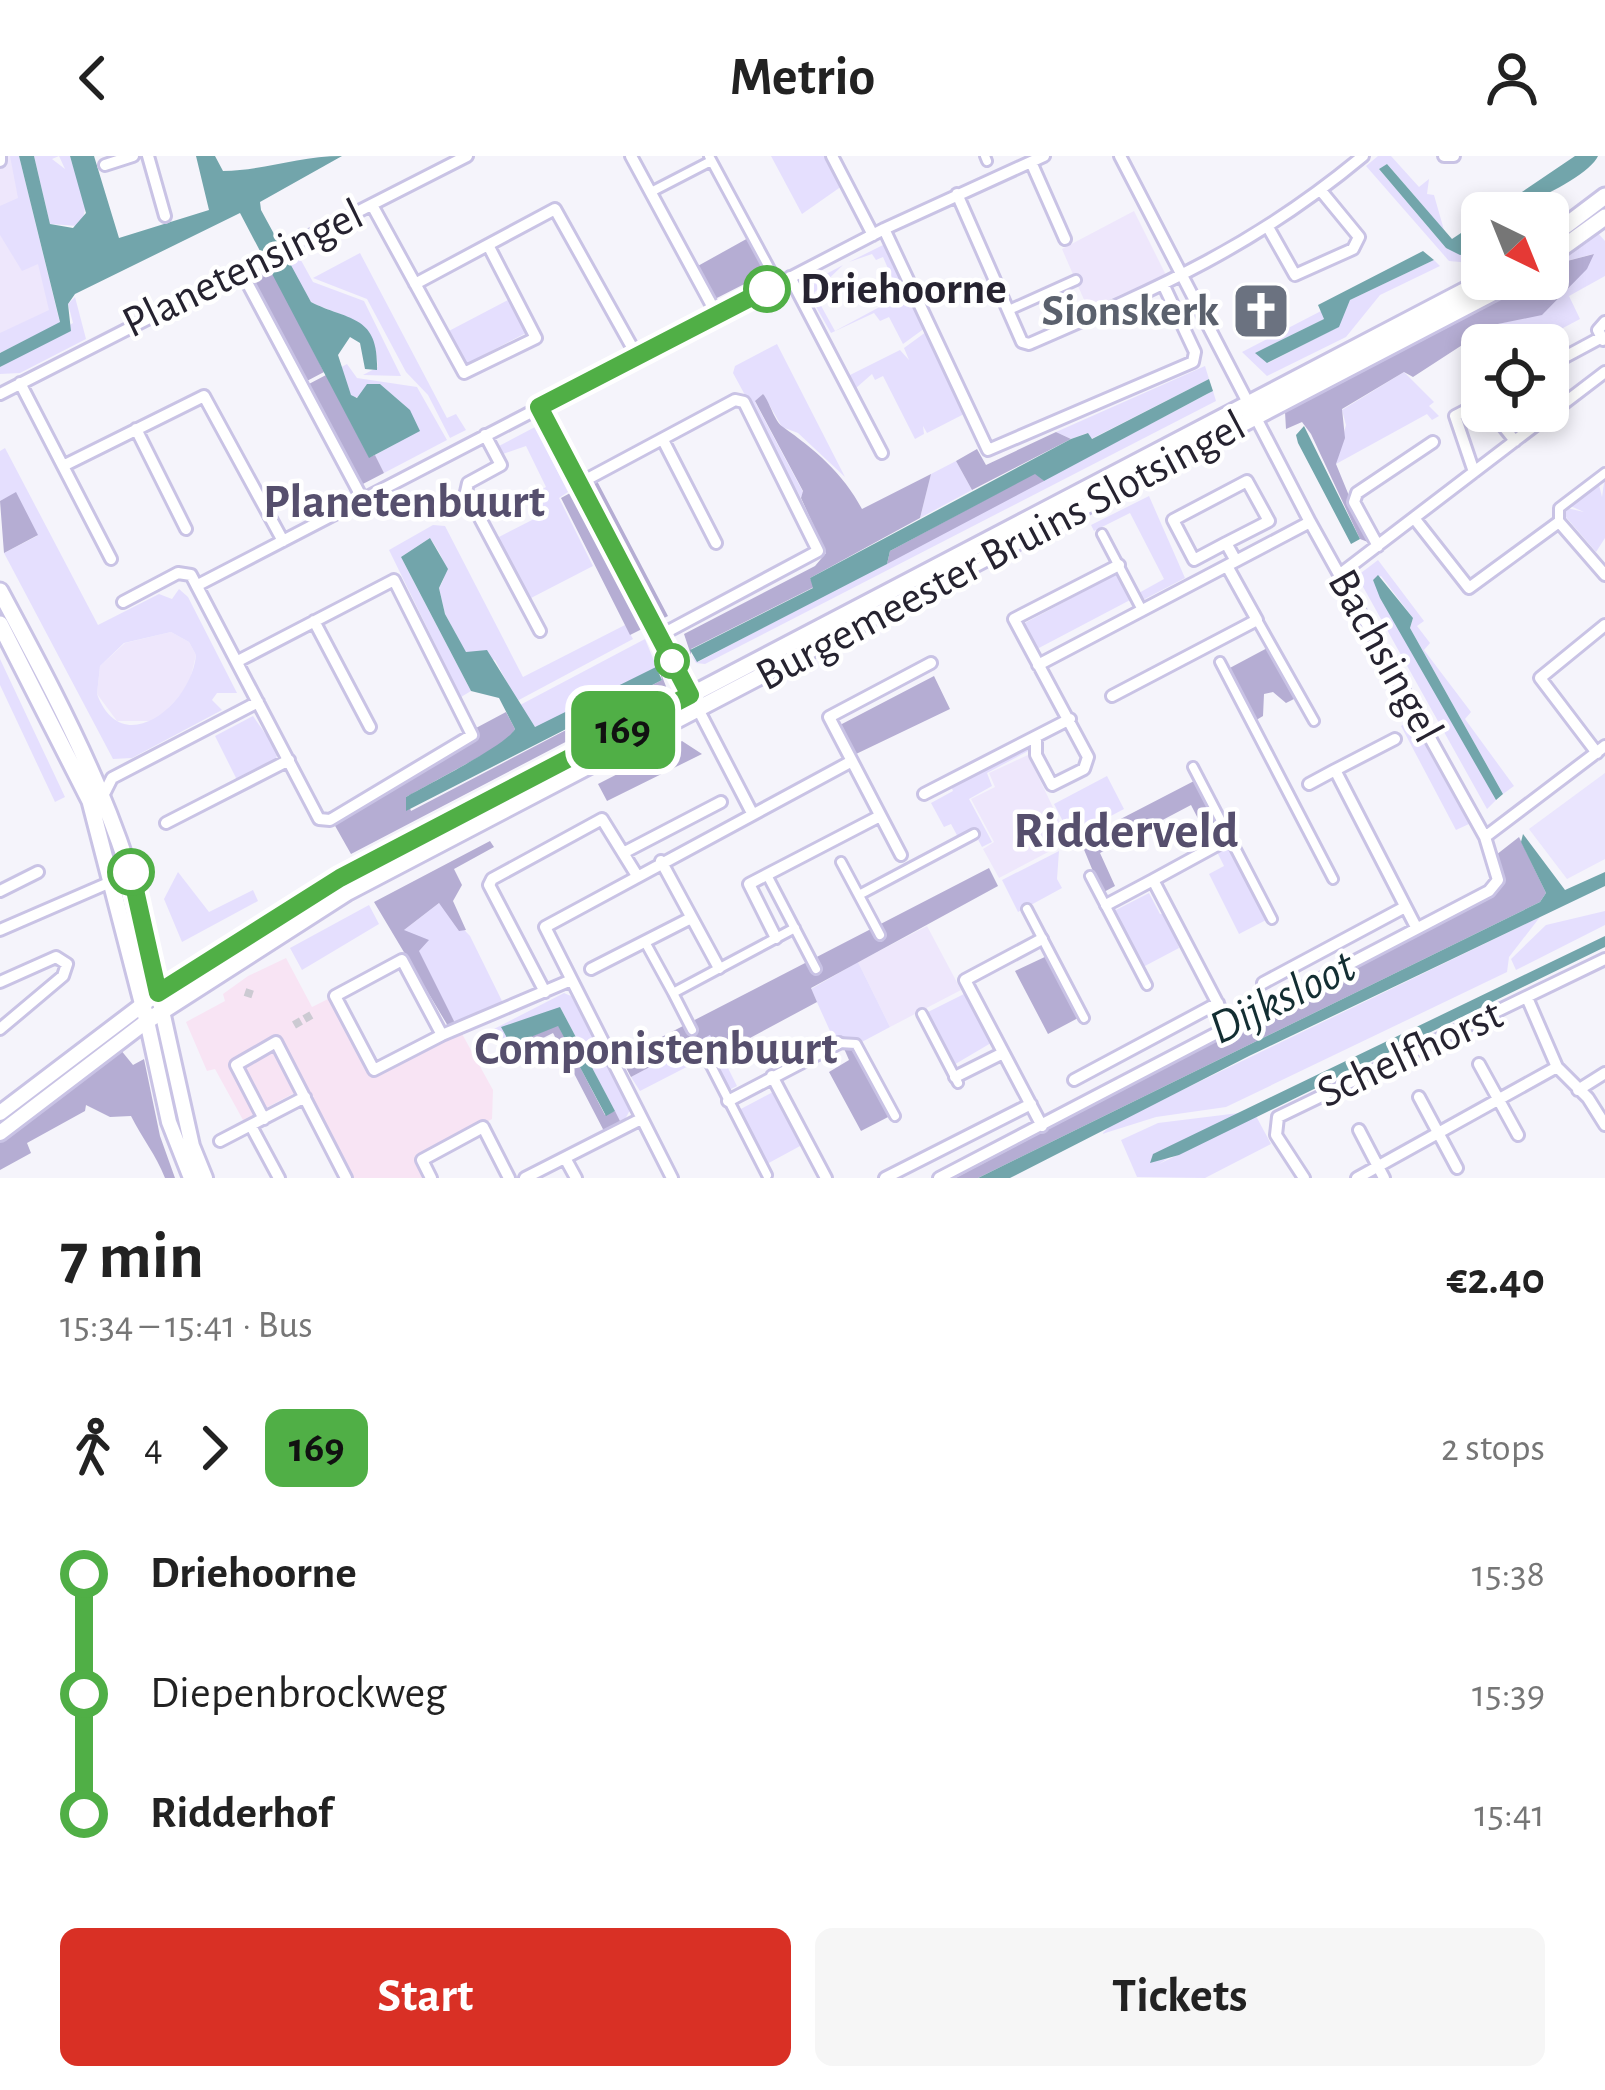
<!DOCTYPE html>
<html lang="en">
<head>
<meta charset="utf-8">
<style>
	:root { --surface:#fff; --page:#f6f6f6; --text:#222; --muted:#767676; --accent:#d93025 }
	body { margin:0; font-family:"Alegreya Sans",sans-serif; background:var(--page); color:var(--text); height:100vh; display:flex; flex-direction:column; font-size:45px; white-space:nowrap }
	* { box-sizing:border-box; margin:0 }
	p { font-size:39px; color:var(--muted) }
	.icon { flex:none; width:66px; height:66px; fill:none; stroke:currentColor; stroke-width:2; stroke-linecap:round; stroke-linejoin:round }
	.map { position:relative; height:1022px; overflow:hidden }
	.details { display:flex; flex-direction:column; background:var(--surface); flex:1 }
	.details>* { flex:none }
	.badge { padding:0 24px; border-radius:18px; font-size:42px; line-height:78px }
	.needle { width:78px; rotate:137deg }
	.fabs { position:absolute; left:1461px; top:36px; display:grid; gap:24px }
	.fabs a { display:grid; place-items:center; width:108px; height:108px; border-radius:18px; background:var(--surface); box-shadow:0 6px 18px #0003; font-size:60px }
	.map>.badge { position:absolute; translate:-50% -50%; box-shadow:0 0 0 6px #fff }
	.legs { display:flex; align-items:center; gap:18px; height:132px; padding:0 60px; font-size:39px }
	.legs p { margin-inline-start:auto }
	.overview { display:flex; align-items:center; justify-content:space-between; height:204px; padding:0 60px }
	h1 { font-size:66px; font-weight:700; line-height:90px }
	.action { display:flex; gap:24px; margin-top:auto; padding:24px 60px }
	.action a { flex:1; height:138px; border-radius:18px; background:var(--accent); color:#fff; font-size:48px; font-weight:700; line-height:138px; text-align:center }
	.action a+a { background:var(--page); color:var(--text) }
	ul { padding:0 60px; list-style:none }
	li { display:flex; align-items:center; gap:42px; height:120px; font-size:45px }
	li i { display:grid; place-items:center; width:18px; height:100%; margin:0 15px; background:currentColor }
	li i::after { content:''; width:30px; height:30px; margin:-15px; border:9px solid; border-radius:50%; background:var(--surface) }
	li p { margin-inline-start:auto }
	li:first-child i { background:linear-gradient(#0000 50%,currentColor 0) }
	li:last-child i { background:linear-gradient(currentColor 50%,#0000 0) }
	header { display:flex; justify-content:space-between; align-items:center; height:156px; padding:0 60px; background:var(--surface); font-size:54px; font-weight:700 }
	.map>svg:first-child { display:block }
</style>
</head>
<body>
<header><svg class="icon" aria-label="back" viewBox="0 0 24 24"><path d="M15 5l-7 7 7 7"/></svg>Metrio<svg class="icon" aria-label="person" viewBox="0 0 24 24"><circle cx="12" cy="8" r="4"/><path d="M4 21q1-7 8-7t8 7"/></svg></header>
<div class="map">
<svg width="1605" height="1022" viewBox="0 0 1605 1022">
	<rect width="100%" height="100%" fill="#f5f4fb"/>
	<path fill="#f8e4f4" d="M 286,802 L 312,851 L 332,841 L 374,918 L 461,876 L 493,934 L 492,963 L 418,1003 L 427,1022 L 350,1022 L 302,933 L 243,964 L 215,913 L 207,915 L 186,866 L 225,845 L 223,838 L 248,820 Z"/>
	<path fill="#eae5fe" d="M 1605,617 L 1605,703 L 1567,723 L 1529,673 Z"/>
	<path fill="#eee7fc" d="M 0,0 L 13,0 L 56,163 L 0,190 Z
		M 1134,55 L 1166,119 L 1088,153 L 1062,93 Z
		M 171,476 L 189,486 L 196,499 L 189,529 L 157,565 L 117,565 L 97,538 L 100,510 L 125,487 Z
		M 1028,599 L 1069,685 L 999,722 L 983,693 L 994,686 L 971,643 L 995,631 L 989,617 Z
		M 927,770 L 961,834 L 890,871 L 858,806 Z"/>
	<path fill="#e5dffe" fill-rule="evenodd" d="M 10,0 L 19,0 L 60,167 L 0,197 L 0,177 L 49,154 L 38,108 L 22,115 L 0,79 L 0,50 L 18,42 Z
		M 34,0 L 59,0 L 52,3 L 65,13 L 59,0 L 70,0 C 76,23 95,49 78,70 L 50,68 Z
		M 771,0 L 827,0 L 842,30 L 802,58 Z
		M 1378,0 L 1391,0 L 1419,31 L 1429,23 L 1427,38 L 1434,39 L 1444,74 L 1387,8 L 1379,13 L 1446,92 L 1475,99 L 1482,95 L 1482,108 L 1449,105 L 1366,10 Z
		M 1597,76 L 1605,85 L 1605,120 L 1569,140 L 1580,163 L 1531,189 L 1482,189 L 1478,224 L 1468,190 L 1493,169 L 1542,158 L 1593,98 L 1548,110 Z
		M 887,87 L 925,172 L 903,188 L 889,161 L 880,165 L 874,157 L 831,177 L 807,135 L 800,132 L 843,109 L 814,137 L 835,175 L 900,140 L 883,101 L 876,104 L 872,98 L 849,106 Z
		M 297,97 L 313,126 L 364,145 L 401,220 L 363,219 L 378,211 C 375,160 347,164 311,146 L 285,103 Z
		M 360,97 L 447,262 L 456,258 L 466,274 L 450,282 L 428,239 L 406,216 L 367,143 L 313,122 Z
		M 1434,104 L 1440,110 L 1380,139 L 1346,181 L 1267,220 L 1242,196 L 1321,155 L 1324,163 L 1256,197 L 1268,207 L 1338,171 L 1350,144 Z
		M 75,141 L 86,183 L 20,217 L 0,218 L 0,211 L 73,167 L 68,148 Z
		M 508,144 L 526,177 L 462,210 L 445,177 Z
		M 926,176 L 964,258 L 927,277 L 923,270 L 924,278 L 915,283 L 883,220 L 875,224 L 872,218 L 856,232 L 846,221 L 900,194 L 909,204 L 904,192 Z
		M 777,188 L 845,321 L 798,277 L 782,271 L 763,238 L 755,246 L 803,336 L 801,342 L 733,217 L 735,210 Z
		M 347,208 L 357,222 L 417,231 L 447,284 L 384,317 L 375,299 L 397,287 L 406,251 L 380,228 L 366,230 L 362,241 L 352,241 L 338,213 Z
		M 1205,210 L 1209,223 L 1091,283 L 1087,277 L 1071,283 L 1056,276 Z
		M 1404,216 L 1434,246 L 1429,250 L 1439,260 L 1432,264 L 1427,258 L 1336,308 L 1346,269 L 1342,254 Z
		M 1213,235 L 1216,245 L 705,508 L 696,507 L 691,499 L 698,506 Z
		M 535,271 L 568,336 L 559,342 L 593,410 L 531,442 L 497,382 L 534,363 L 530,340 L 546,331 L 526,290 L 500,299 L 497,291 Z
		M 5,292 L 98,469 L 159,438 L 172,443 L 179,433 L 188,441 L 237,537 L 217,537 L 212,544 L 222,554 L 132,602 L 113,603 L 4,397 L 37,380 L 16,337 L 0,345 L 0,295 ZM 171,476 L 189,486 L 196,499 C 192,548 122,606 97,538 L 100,510 L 124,487 Z
		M 956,305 L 972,334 L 920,362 L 931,318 Z
		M 1605,320 L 1605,382 L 1596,396 L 1565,360 L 1567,352 L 1584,356 L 1568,349 L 1598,325 L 1602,341 Z
		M 1149,340 L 1185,422 L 1141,445 L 1137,438 L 1164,423 L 1130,357 L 1094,375 L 1091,369 Z
		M 433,369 L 445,370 L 523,521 L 625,469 L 633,483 L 517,545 L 495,504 L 466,497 L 445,458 L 439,432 C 452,413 441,399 430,382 L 401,401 L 471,535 L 461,541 L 389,394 Z
		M 1378,404 L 1424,465 L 1417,470 L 1430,487 L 1424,494 L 1471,556 L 1465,563 L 1514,630 L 1503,638 L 1410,472 L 1413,462 L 1381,420 L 1373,424 L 1496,644 L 1487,653 L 1357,420 Z
		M 1118,417 L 1132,443 L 1037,493 L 1023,468 Z
		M 645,483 L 659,517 L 656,512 L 546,567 L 535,571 L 520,549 Z
		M 0,503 L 65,641 L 55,646 L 0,529 Z
		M 253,560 L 278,596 L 276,603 L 237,624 L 215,580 Z
		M 1411,564 L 1469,668 L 1456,674 L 1401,570 Z
		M 1029,589 L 1030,594 L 987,617 L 992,630 L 969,643 L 992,686 L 982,691 L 974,676 L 959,683 L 951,668 L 944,671 L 931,647 L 953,635 L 951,630 Z
		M 1107,620 L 1124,653 L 1071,681 L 1054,648 Z
		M 1229,687 L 1270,762 L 1239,778 L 1209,718 L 1224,710 L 1216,694 Z
		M 1059,695 L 1057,723 L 1062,732 L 1018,756 L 1002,724 Z
		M 178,716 L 209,756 L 253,734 L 258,745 L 182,786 L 164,743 Z
		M 1149,737 L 1160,758 L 1167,758 L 1179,792 L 1143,811 L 1112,756 Z
		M 439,747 L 470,780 L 503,847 L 455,867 L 404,774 Z
		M 369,749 L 379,768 L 302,814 L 290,792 Z
		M 1605,755 L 1605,769 L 1516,814 L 1511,803 L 1546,769 Z
		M 1540,761 L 1509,801 L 1507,816 L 1226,951 L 1156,961 L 1102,978 L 1112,968 Z
		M 858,806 L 890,871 L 858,888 L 846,881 L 835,886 L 811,833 Z
		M 564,837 L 571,840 L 631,952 L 622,969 L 560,851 L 505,899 L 492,874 Z
		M 964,838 L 991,887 L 952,910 L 924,858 Z
		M 711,878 L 737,930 L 727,935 L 708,900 L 640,935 L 631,921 Z
		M 773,936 L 802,989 L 765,1009 L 737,955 Z
		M 1239,957 L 1159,1008 L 1256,960 L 1271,988 L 1205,1022 L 1137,1021 L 1121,984 L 1158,967 Z"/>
	<path fill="#b5add3" d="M 750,81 L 768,116 L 713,144 L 696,111 Z
		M 1594,98 L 1587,113 L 1542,159 L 1493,169 L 1413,221 L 1404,216 L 1342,253 L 1345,282 L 1336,308 L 1368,386 L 1360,383 L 1311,278 L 1302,266 L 1286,273 L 1285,256 L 1460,165 L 1527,123 L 1548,123 L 1548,110 Z
		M 270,111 L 324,216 L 305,226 L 252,125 Z
		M 326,219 L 369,301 L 375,299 L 384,317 L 359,330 L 307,229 Z
		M 763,238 C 770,246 774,265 783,271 C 814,293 843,317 862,353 L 931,318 L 920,362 L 810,422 L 814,431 L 691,493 L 691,499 L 684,478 L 815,410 L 826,397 L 801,342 L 803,335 L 755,245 Z
		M 1056,276 L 1071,283 L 972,334 L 956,305 L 977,293 L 986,309 Z
		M 1035,317 L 1044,325 L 887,408 L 890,395 Z
		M 596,323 L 668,460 L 630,479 L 561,342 Z
		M 16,336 L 38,379 L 4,397 L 0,345 Z
		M 1271,490 L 1296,542 L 1286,547 L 1273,536 L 1264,538 L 1263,560 L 1253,566 L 1226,514 Z
		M 660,515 L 667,533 L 351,698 L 334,668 L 461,594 L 477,580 L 476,572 L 506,556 L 515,573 L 508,585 L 406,641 L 411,655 L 662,524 Z
		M 934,520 L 950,553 L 856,598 L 840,569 Z
		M 682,585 L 702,598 L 607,645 L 598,628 Z
		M 1194,625 L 1223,680 L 1210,686 L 1191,649 L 1100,697 L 1115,730 L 1102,737 L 1080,684 Z
		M 1519,681 L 1546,737 L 1540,746 L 978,1022 L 955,1022 L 1485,744 L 1503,723 L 1496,699 Z
		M 490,685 L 494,691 L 454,713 L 462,729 L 453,745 L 466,774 L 459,775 L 439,747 L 404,774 L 429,784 L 419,795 L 455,867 L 448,870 L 374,746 Z
		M 989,712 L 998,730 L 811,832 L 817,846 L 720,898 L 710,879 L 631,921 L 621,902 Z
		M 1049,799 L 1080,861 L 1048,878 L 1015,815 Z
		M 558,869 L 605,959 L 615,955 L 622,969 L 605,977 L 553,877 L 515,896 L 511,889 Z
		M 842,888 L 855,890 L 892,959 L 861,975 L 829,916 L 849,904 Z
		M 120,893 L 133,909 L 144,903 L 160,980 L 175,1022 L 165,1022 C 156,999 142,982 131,960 L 110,961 L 86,949 L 85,955 L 27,987 L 31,997 L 0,1014 L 0,983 Z"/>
	<path fill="#72a5ab" d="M 19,0 L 34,0 L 50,68 L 73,72 L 86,57 L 70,0 L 94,0 L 119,82 L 209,54 L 196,0 L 215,0 L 223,15 C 266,14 299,0 342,0 L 260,46 L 261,54 L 311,146 C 348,165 379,158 377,214 L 365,213 L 360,187 L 350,181 L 338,199 L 351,239 L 357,242 L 367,228 L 380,228 L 410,254 L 420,275 L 369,302 L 240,57 L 75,138 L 68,148 L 71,175 L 0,211 L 0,197 L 60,166 Z
		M 1575,0 L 1598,0 C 1589,21 1514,57 1491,57 Z
		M 1387,8 L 1452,83 L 1482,63 L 1482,95 L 1460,99 L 1446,92 L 1379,13 Z
		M 1423,95 L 1434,104 L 1350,144 L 1339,171 L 1267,207 L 1255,197 L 1324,163 L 1318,149 Z
		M 1209,223 L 1213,235 L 1207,238 L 1044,325 L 1035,318 L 890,395 L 887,408 L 697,506 L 690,494 L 813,432 L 810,422 L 1071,283 L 1088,277 L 1092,283 Z
		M 1304,270 L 1360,383 L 1351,388 L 1298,287 L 1296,279 Z
		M 430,382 L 448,413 L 439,432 L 445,458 L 466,496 L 487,494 L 535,571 L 656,511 L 662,524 L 406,655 L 406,641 C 428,628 507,589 515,573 L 499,542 L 471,535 L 401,401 Z
		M 1378,419 L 1413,462 L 1410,472 L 1503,638 L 1496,644 L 1380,442 L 1373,424 Z
		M 1523,678 L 1565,734 L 1605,716 L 1605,730 L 1249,900 L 1010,1022 L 978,1022 L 1540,746 L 1546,737 L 1521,686 Z
		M 1605,780 L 1605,791 L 1179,999 L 1150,1007 L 1153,998 Z
		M 560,851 L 615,955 L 606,960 L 558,870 L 511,889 L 501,871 Z"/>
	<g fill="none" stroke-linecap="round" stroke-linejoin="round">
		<path stroke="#cccad2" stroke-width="8" stroke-dasharray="8 4" stroke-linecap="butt" d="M 245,836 L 254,839
			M 294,869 L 313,858"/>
		<g stroke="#c9c3e5" stroke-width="14">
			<path id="pedestrian" d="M 709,0 L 778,128
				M 985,0 L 987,5
				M 651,36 L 711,5
				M 1009,154 L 1076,124
				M 1559,366 L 1559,352 L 1605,317
				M 1102,378 L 1142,454
				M 1257,464 L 1314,565
				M 1220,506 L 1333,723
				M 1193,611 L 1272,763
				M 841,706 L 880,779
				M 767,719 L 816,813
				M 1090,720 L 1147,829
				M 859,739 L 974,678
				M 1027,753 L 1084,862
				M 645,786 L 673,837
				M 922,858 L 958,927
				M 692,874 L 673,837 L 795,772
				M 839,887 L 856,888 L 895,960
				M 707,902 L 767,1019"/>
		</g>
		<g stroke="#c9c3e5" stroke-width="16">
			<path id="minor" d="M 148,0 L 165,60
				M 631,0 L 717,159
				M 832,0 L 873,79
				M 1444,0 L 1454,0
				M 0,5 L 0,0
				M 1031,6 L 1065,83
				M 105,9 L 133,0
				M 957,38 L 1022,186 L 1029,188 C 1158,132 1254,91 1363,0
				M 372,49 L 464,217 L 536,182 L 488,89
				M 884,73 L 988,294 L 1193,206 L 1195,196 L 1164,130
				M 1269,73 L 1295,119 L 1353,93 L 1359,81 L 1322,36
				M 242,117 L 362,342
				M 790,121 L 882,297
				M 415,128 L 555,53 L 637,200
				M 1603,184 L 1598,174 L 1605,166
				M 1548,210 L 1602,181
				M 20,227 L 111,403
				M 0,238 L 467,0
				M 540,251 L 690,539
				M 1491,255 L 1515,285
				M 136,273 L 186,373
				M 485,279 L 501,309 L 468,327 L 466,336 L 540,475
				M 663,284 L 716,387
				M 63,310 L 204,240 L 283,385
				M 1474,316 L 1455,260 L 1482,246
				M 580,327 L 735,244 L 744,246 L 818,395 L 659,480
				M 1414,362 L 1469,432 L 1559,366 L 1605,419
				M 1226,387 L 1269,365 L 1247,325 L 1173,364 L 1194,404 L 1226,387 L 1236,405
				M 1378,390 L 1354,346 L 1357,337 L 1433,286
				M 1339,419 L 1605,216
				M 198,429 L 884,73 L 1044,0
				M 123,446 L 178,417 L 191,419 L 319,663 L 330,664 L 472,579 L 394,424 L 238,505
				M 314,465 L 370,571
				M 1038,509 L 1310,366
				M 1112,540 L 1257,464 L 1227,410
				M 698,553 L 752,657
				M 1036,581 L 1036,599 L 1052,629 L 1084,613 L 1088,601 L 1014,463 L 1119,409
				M 1395,583 L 1335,614 L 1416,771
				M 1597,597 L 1540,522 L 1605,469
				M 1309,628 L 1335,614
				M 105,636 L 112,622 L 258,546
				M 924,638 L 1070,563
				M 166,667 L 289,604
				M 1485,681 L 1605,590
				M 625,696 L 721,646
				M 901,699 L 829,561 L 931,507
				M 661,705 L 719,812
				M 0,735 L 38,716
				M 1106,749 L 1153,724
				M 0,774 L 113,725
				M 776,782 L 749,728 L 880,660
				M 591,813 L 691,762
				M 0,826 L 56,801 L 67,808 L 63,820 L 0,873
				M 1263,827 L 1405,751
				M 545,836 L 489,729 L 492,723 L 602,663 L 636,718
				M 1528,844 L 1557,911 L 1588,942 L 1605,969
				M 1230,871 L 1153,724 L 1230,682
				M 442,879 L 374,914 L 335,840 L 402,804 L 442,879 L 569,825
				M 1479,908 L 1518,979
				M 772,920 L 826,1022
				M 955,921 L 1003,897
				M 1074,924 L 1218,847
				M 1578,934 L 1605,917
				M 1419,941 L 1457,1012
				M 728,945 L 839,887
				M 264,963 L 236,909 L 276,886 L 346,1022
				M 251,970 L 279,1022
				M 1042,970 L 965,824 L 1042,783
				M 1359,974 L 1384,1022
				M 220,985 L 305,941
				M 565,1002 L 576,1022
				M 431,1022 L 422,1004 L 483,971 L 509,1022
				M 525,1022 L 641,963
				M 672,1022 L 545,771 L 852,605
				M 885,1022 L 1031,948
				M 939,1022 L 1489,735 L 1498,724 L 1485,681 L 1310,366 L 1120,0
				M 1304,1022 L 1276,979 L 1278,961 L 1605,803
				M 1357,1022 L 1557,911"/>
		</g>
		<g stroke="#c9c3e5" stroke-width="20">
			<path id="tertiary" d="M 0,957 L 158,837 L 192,990 L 205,1022
				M 0,977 L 147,865 L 169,966 L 191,1022"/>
		</g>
		<g stroke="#c9c3e5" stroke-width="21">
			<path id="secondary" d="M 1548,83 L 1605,40
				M 1548,102 L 1605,61
				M 0,435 C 69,564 137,690 158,837 L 341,722 L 1487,123
				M 0,468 L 90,645 L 147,865 L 348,736 L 1519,123"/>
		</g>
		<use href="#pedestrian" stroke="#fff" stroke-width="8"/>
		<use href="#minor" stroke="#fff" stroke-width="10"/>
		<use href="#tertiary" stroke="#fff" stroke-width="14"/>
		<use href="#secondary" stroke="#fff" stroke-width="15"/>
	</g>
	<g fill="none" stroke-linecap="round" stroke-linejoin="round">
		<g stroke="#fff" stroke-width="27">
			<path id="line-1" d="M 131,716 L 158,837 L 340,722 L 690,539 L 539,251 L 767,133"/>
		</g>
		<use href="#line-1" stroke="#50af46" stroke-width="18"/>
	</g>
	<defs>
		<g id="church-square" transform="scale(3)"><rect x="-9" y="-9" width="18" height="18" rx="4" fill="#6b7280" stroke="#fff"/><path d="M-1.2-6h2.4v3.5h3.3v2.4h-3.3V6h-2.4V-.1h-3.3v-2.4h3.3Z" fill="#fff"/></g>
	</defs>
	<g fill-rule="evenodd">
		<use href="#church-square" x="1261" y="155"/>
	</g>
	<g fill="#fff" stroke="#50af46" stroke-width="6">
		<circle cx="767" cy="133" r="21"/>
		<circle cx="672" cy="505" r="15"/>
		<circle cx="131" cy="716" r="21"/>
	</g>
	<g text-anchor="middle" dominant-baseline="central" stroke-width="9" stroke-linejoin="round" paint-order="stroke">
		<g font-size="45" fill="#262330" stroke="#fff">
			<text transform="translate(243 113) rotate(-26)">Planetensingel</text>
			<text transform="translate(1001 395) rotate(-28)">Burgemeester Bruins Slotsingel</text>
			<text transform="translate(1385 500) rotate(61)">Bachsingel</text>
			<text transform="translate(1410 898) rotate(-25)">Schelfhorst</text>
		</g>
		<g font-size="45" font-weight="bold" fill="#262330" stroke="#fff" text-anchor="start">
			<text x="800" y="133">Driehoorne</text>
		</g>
		<g font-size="45" font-weight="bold" fill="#5b616d" stroke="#fff" text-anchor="end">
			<text x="1219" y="155">Sionskerk</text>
		</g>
		<g font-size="48" font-weight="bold" fill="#564f6d" stroke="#fff">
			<text x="404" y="347">Planetenbuurt</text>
			<text x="656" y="894">Componistenbuurt</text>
		</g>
		<g font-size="48" font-style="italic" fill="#132e32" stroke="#fff">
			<text transform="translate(1283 842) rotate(-26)">Dijksloot</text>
		</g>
		<g font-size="51" font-weight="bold" fill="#564f6d" stroke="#fff">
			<text x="1126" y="675">Ridderveld</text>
		</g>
	</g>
</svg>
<div class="fabs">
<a><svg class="needle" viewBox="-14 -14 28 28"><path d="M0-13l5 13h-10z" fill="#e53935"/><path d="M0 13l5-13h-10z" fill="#767676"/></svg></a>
<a><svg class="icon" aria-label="locate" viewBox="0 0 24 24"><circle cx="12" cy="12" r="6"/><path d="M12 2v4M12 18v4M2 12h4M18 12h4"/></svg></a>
</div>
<b class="badge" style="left:623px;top:574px;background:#50af46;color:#111">169</b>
</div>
<section class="details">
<div class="overview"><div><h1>7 min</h1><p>15:34 – 15:41 · Bus</p></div><b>€2.40</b></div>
<div class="legs"><svg class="icon" aria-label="walk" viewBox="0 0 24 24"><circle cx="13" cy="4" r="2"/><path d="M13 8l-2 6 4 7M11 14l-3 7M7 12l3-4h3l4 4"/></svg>4<svg class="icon" aria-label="forward" viewBox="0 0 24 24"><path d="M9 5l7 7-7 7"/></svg><b class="badge" style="background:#50af46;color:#111">169</b><p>2 stops</p></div>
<ul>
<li><i style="color:#50af46"></i><b>Driehoorne</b><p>15:38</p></li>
<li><i style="color:#50af46"></i><span>Diepenbrockweg</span><p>15:39</p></li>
<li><i style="color:#50af46"></i><b>Ridderhof</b><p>15:41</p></li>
</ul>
<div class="action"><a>Start</a><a>Tickets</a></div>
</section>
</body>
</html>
